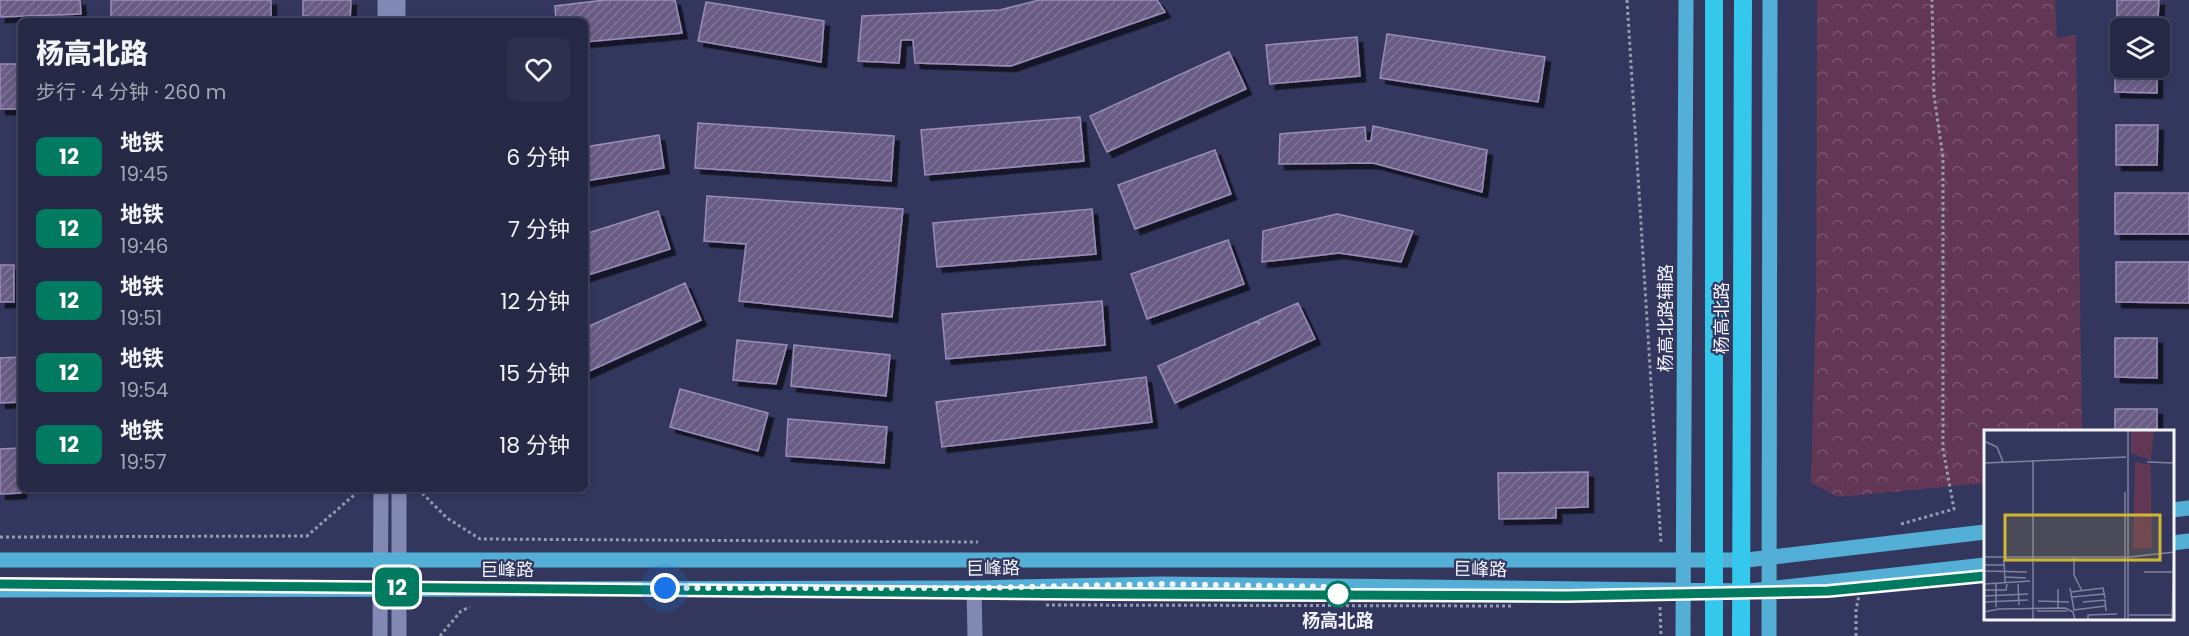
<!DOCTYPE html>
<html lang="zh">
<head>
<meta charset="utf-8">
<style>
	:root { --surface:#262946; --page:#2e314d; --text:#f1f3f6; --muted:#a4a6b3; --line:#42455f }
	body { margin:0; font-family:Poppins,"Noto Sans SC",sans-serif; background:var(--page); color:var(--text); height:100vh; display:flex; flex-direction:column; font-size:22px; white-space:nowrap }
	* { box-sizing:border-box; margin:0 }
	p { font-size:20px; color:var(--muted) }
	.icon { flex:none; width:33px; height:33px; fill:none; stroke:currentColor; stroke-width:2; stroke-linecap:round; stroke-linejoin:round }
	.map { position:relative; flex:1; overflow:hidden }
	.details { position:absolute; left:18px; top:18px; width:570px; height:474px; display:flex; flex-direction:column; background:var(--surface); border-radius:9px; box-shadow:0 3px 9px #0003,0 0 0 2px var(--line) }
	.details>* { flex:none }
	.badge { padding:0 12px; border-radius:9px; font-size:21px; line-height:39px }
	.buttons { position:absolute; left:2110px; top:18px; display:grid; gap:12px }
	.buttons a { display:grid; place-items:center; width:60px; height:60px; border-radius:9px; background:var(--surface); box-shadow:0 3px 9px #0003,0 0 0 2px var(--line); font-size:30px }
	.you { position:absolute; width:30px; height:30px; margin:-15px; border:4px solid #fff; border-radius:50%; background:#1a73e8; box-shadow:0 0 0 9px #1a73e833 }
	.map>.badge { position:absolute; translate:-50% -50%; box-shadow:0 0 0 3px #fff }
	.round { display:grid; place-items:center; flex:none; width:63px; height:63px; border-radius:9px; background:var(--page) }
	.headline { display:flex; align-items:center; justify-content:space-between; height:102px; padding:0 18px }
	h1 { font-size:28px; font-weight:800; line-height:45px }
	ul { padding:0; list-style:none }
	li { display:flex; align-items:center; gap:18px; height:72px; padding:0 18px }
	li div { flex:1 }
	li b { display:block; font-size:22px }
	li em { font-style:normal }
	li .badge { min-width:66px; font-weight:700; text-align:center }
	.map>svg:first-child { display:block }
</style>
</head>
<body>
<div class="map">
<svg width="2189" height="636" viewBox="0 0 2189 636">
	<defs>
		<pattern id="park-crowns" width="20" height="18" patternUnits="userSpaceOnUse" patternTransform="scale(1.5)"><rect width="20" height="18" fill="#623756"/><path d="M2 6a3 3 0 1 1 6 0M12 15a3 3 0 1 1 6 0" fill="none" stroke="#79556f"/></pattern>
		<pattern id="building-hatch" width="6" height="6" patternUnits="userSpaceOnUse" patternTransform="scale(1.5)"><rect width="6" height="6" fill="#685c85"/><path d="M-1 1l2-2M0 6l6-6M5 7l2-2" fill="none" stroke="#7e7497"/></pattern>
		<filter id="shadow"><feDropShadow dx="5.5" dy="5.5" stdDeviation="0" flood-color="#0009"/></filter>
	</defs>
	<rect width="100%" height="100%" fill="#33375d"/>
	<path fill="url(#park-crowns)" d="M 1817,0 L 2055,0 L 2057,38 L 2076,35 L 2082,432 L 1985,432 L 1985,483 L 1838,497 L 1811,483 L 1816,301 Z"/>
	<path fill="url(#building-hatch)" stroke="#9a8db9" stroke-width="1.5" filter="url(#shadow)" d="M 0,0 L 80,0 L 81,14 L 0,17 Z
		M 111,0 L 271,0 L 271,21 L 111,21 Z
		M 303,0 L 351,0 L 350,21 L 307,21 L 307,16 L 303,16 Z
		M 605,0 L 675,0 L 682,33 L 585,42 L 585,21 L 556,21 L 555,6 Z
		M 1039,0 L 1157,0 L 1165,12 L 1011,66 L 915,63 L 913,40 L 901,40 L 899,63 L 858,61 L 862,16 L 1000,10 Z
		M 2117,0 L 2159,0 L 2158,18 L 2117,18 Z
		M 706,2 L 824,21 L 821,62 L 698,41 Z
		M 1387,34 L 1545,57 L 1538,102 L 1380,78 Z
		M 1357,37 L 1360,76 L 1270,84 L 1266,45 Z
		M 1229,52 L 1246,89 L 1107,152 L 1090,116 Z
		M 0,64 L 21,64 L 21,109 L 0,109 Z
		M 2115,68 L 2157,68 L 2157,93 L 2115,92 Z
		M 1080,117 L 1084,161 L 925,175 L 921,130 Z
		M 698,123 L 894,136 L 891,181 L 695,168 Z
		M 2116,125 L 2158,125 L 2157,165 L 2116,165 Z
		M 1373,126 L 1487,150 L 1482,192 L 1373,163 L 1279,164 L 1280,134 L 1365,127 L 1366,141 L 1371,141 Z
		M 659,135 L 664,168 L 585,181 L 585,147 Z
		M 1215,150 L 1231,194 L 1135,229 L 1118,185 Z
		M 2115,193 L 2189,193 L 2189,234 L 2115,234 Z
		M 707,196 L 903,209 L 892,317 L 739,301 L 746,244 L 704,241 Z
		M 1092,209 L 1096,254 L 937,267 L 933,223 Z
		M 658,211 L 670,249 L 585,276 L 585,234 Z
		M 1337,214 L 1413,231 L 1401,262 L 1339,253 L 1262,262 L 1263,231 Z
		M 1228,240 L 1244,284 L 1147,319 L 1131,274 Z
		M 2116,262 L 2189,262 L 2189,303 L 2116,302 Z
		M 0,265 L 14,265 L 14,302 L 0,302 Z
		M 685,283 L 701,320 L 585,373 L 585,328 Z
		M 1102,301 L 1105,345 L 946,359 L 942,314 Z
		M 1298,303 L 1315,339 L 1175,403 L 1158,366 L 1257,321 L 1259,325 L 1259,320 Z
		M 2115,338 L 2157,338 L 2157,378 L 2115,377 Z
		M 737,340 L 787,345 L 776,384 L 733,380 Z
		M 794,345 L 890,355 L 886,396 L 791,386 Z
		M 21,357 L 21,402 L 0,403 L 0,358 Z
		M 1146,377 L 1152,422 L 942,447 L 936,402 Z
		M 680,389 L 768,413 L 758,451 L 670,427 Z
		M 2115,409 L 2157,409 L 2157,432 L 2115,432 Z
		M 788,419 L 887,427 L 884,463 L 786,456 Z
		M 21,448 L 21,493 L 0,494 L 0,449 Z
		M 1588,472 L 1588,507 L 1556,508 L 1556,518 L 1499,519 L 1498,473 Z"/>
	<g fill="none" stroke-linecap="round" stroke-linejoin="round">
		<path stroke="#9699b0" stroke-width="3" stroke-dasharray="3 3" stroke-linecap="butt" d="M 1627,0 L 1661,543
			M 418,489 L 447,518 L 480,539 L 978,542
			M 1901,524 L 1954,509 L 1943,449 L 1943,158 L 1934,95 L 1932,0
			M 0,537 L 307,536 L 361,489
			M 1046,605 L 1513,606
			M 1660,607 L 1661,636
			M 440,636 L 461,611 L 470,607
			M 1856,636 L 1856,609 L 1859,596"/>
		<path stroke="#8288b4" stroke-width="15" d="M 398,0 L 398,21
			M 385,21 L 385,0
			M 974,588 L 975,636
			M 380,636 L 381,489
			M 399,636 L 399,489"/>
		<path stroke="#53afd6" stroke-width="15" d="M 2172,510 L 2189,508
			M 2172,543 L 2189,541
			M 0,560 L 1747,560 L 1985,532
			M 0,590 L 974,588 L 1160,584 L 1749,591 L 1985,565
			M 1683,636 L 1686,0
			M 1769,636 L 1770,0"/>
		<path stroke="#34c9ec" stroke-width="18" d="M 1714,636 L 1714,0
			M 1741,636 L 1743,0"/>
	</g>
	<g fill="none" stroke-linecap="round" stroke-linejoin="round">
		<g stroke="#fff" stroke-width="14">
			<path id="line" d="M 0,584 L 1110,594 L 1567,596 L 1828,591 L 1985,576"/>
		</g>
		<use href="#line" stroke="#007b5f" stroke-width="9"/>
		<path stroke="#f2f4fe" stroke-width="6" stroke-dasharray="0 10.8" d="M 665,588 L 974,588 L 1160,584 L 1343,587 L 1338,594"/>
	</g>
	<circle fill="#fff" stroke="#007b5f" stroke-width="3" cx="1338" cy="594" r="12"/>
	<g text-anchor="middle" dominant-baseline="central" stroke-width="4.5" stroke-linejoin="round" paint-order="stroke">
		<g font-size="18" fill="#f2f4fe" stroke="#33375d">
			<text transform="translate(1665 318) rotate(-90)">杨高北路辅路</text>
			<text transform="translate(1721 318) rotate(-90)">杨高北路</text>
			<text transform="translate(993 568) rotate(-1)">巨峰路</text>
			<text x="507" y="569">巨峰路</text>
			<text transform="translate(1480 569) rotate(1)">巨峰路</text>
		</g>
		<g font-size="18" font-weight="bold" fill="#f2f4fe" stroke="#33375d">
			<text x="1338" y="620">杨高北路</text>
		</g>
	</g>
	<g transform="translate(1984 430)">
		<rect width="190" height="190" fill="#33375d"/>
		<path d="M 147,0 L 170,0 L 167,30 L 147,23 ZM 151,32 L 167,35 L 168,118 L 149,119 Z" fill="#623756"/>
		<path fill="none" stroke="#7f839d" stroke-width="1.5" d="M 0,11 L 13,17 L 19,32M 49,30 L 49,190M 163,32 L 191,33M 0,33 L 142,27M 0,127 L 145,127 L 191,122M 90,127 L 90,145 L 98,161M 20,130 L 21,153M 0,135 L 20,135M 0,141 L 43,142M 160,142 L 190,142M 21,147 L 42,148M 0,154 L 46,151M 12,154 L 12,177M 34,154 L 35,175M 86,158 L 90,180 L 122,176M 74,159 L 74,178M 0,160 L 22,160 L 23,154M 87,162 L 119,158 L 121,168M 0,166 L 44,164M 88,167 L 120,164M 54,171 L 85,172M 0,172 L 44,170M 99,172 L 121,170 L 122,181M 53,181 L 83,181M 0,182 L 15,179 L 81,178 L 89,182 L 91,190M 145,185 L 188,185M 91,190 L 133,190M 104,190 L 104,185 L 133,184M 141,190 L 141,62M 144,190 L 144,0M 188,190 L 190,119"/>
		<path fill="#d0b836" fill-opacity="0.15" stroke="#d0b836" stroke-width="3" d="M 21,85 L 176,85 L 176,130 L 21,130 Z"/>
		<rect width="190" height="190" fill="none" stroke="#f2f4fe" stroke-width="3"/>
	</g>
</svg>
<div class="buttons">
<a><svg class="icon" aria-label="layers" viewBox="0 0 24 24"><path d="M12 4l9 5-9 5-9-5zM3 14l9 5 9-5"/></svg></a>
</div>
<div class="you" style="left:665px;top:588px"></div>
<b class="badge" style="left:397px;top:587px;background:#007b5f;color:#fff">12</b>
<section class="details">
<div class="headline"><div><h1>杨高北路</h1><p>步行 · 4 分钟 · 260 m</p></div><a class="round"><svg class="icon" aria-label="heart" viewBox="0 0 24 24"><path d="M12 20l-8-8c-3-5 5-10 8-4 3-6 11-1 8 4z"/></svg></a></div>
<ul>
<li><span class="badge" style="background:#007b5f;color:#fff">12</span><div><b>地铁</b><p>19:45</p></div><em>6 分钟</em></li>
<li><span class="badge" style="background:#007b5f;color:#fff">12</span><div><b>地铁</b><p>19:46</p></div><em>7 分钟</em></li>
<li><span class="badge" style="background:#007b5f;color:#fff">12</span><div><b>地铁</b><p>19:51</p></div><em>12 分钟</em></li>
<li><span class="badge" style="background:#007b5f;color:#fff">12</span><div><b>地铁</b><p>19:54</p></div><em>15 分钟</em></li>
<li><span class="badge" style="background:#007b5f;color:#fff">12</span><div><b>地铁</b><p>19:57</p></div><em>18 分钟</em></li>
</ul>
</section>
</div>
</body>
</html>
